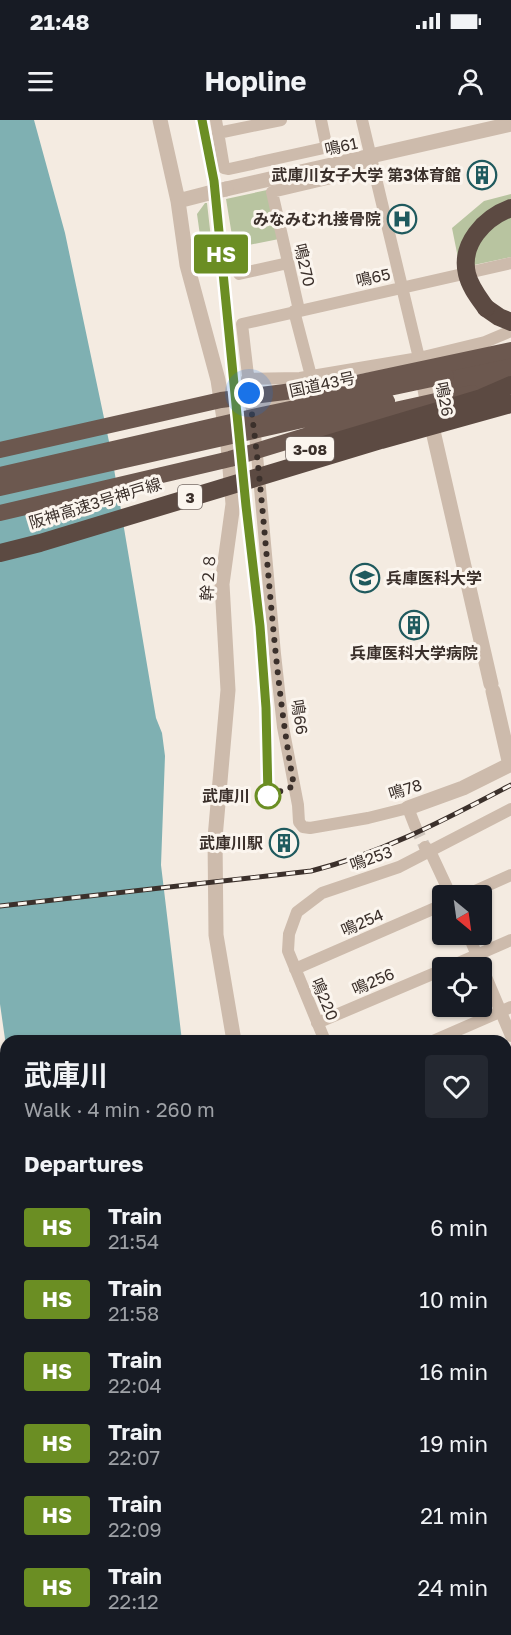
<!DOCTYPE html>
<html lang="en">
<head>
<meta charset="utf-8">
<style>
	:root { --surface:#171b24; --page:#242831; --text:#f1f3f6; --muted:#9ea1a6 }
	body { margin:0; font-family:"Golos Text","Noto Sans JP",sans-serif; background:var(--page); color:var(--text); height:100vh; display:flex; flex-direction:column; font-size:22px; white-space:nowrap }
	* { box-sizing:border-box; margin:0 }
	p { font-size:20px; color:var(--muted) }
	.icon { flex:none; width:33px; height:33px; fill:none; stroke:currentColor; stroke-width:2; stroke-linecap:round; stroke-linejoin:round }
	.map { position:relative; flex:1; overflow:hidden }
	.drawer { position:absolute; left:0px; top:915px; width:512px; height:600px; display:flex; flex-direction:column; background:var(--surface); border-radius:18px 18px 0 0; box-shadow:0 2px 4px #0004 }
	.drawer>* { flex:none }
	.badge { padding:0 12px; border-radius:4px; font-size:21px; line-height:39px }
	.needle { width:39px; rotate:151deg }
	.controls { position:absolute; left:432px; top:765px; display:grid; gap:12px }
	.controls a { display:grid; place-items:center; width:60px; height:60px; border-radius:6px; background:var(--surface); box-shadow:0 2px 4px #0004; font-size:30px }
	.you { position:absolute; width:30px; height:30px; margin:-15px; border:4px solid #fff; border-radius:50%; background:#1a73e8; box-shadow:0 0 0 9px #1a73e833 }
	.map>.badge { position:absolute; translate:-50% -50%; box-shadow:0 0 0 3px #fff }
	h2 { padding:0 24px; font-size:22px; line-height:54px }
	.round { display:grid; place-items:center; flex:none; width:63px; height:63px; border-radius:6px; background:var(--page) }
	.overview { display:flex; align-items:center; justify-content:space-between; height:102px; padding:0 24px }
	h1 { font-size:28px; font-weight:700; line-height:45px }
	ul { padding:0; list-style:none }
	li { display:flex; align-items:center; gap:18px; height:72px; padding:0 24px }
	li div { flex:1 }
	li b { display:block; font-size:22px }
	li em { font-style:normal }
	li .badge { min-width:66px; font-weight:700; text-align:center }
	.status { display:flex; justify-content:space-between; align-items:center; height:42px; padding:0 30px; background:var(--surface); direction:ltr }
	.status svg { height:16px; fill:currentColor }
	header { display:flex; justify-content:space-between; align-items:center; height:78px; padding:0 24px; background:var(--surface); font-size:27px; font-weight:700 }
	.map>svg:first-child { display:block }
</style>
</head>
<body>
<div class="status"><b>21:48</b><svg viewBox="0 0 49 12"><path d="M0 12V9h3v3zM5 12V6h3v6zM10 12V3h3v9zM15 12V0h3v12zM26 1h20v11H26zM47 4h2v5h-2z"/></svg></div>
<header><svg class="icon" aria-label="menu" viewBox="0 0 24 24"><path d="M4 6h16M4 12h16M4 18h16"/></svg>Hopline<svg class="icon" aria-label="person" viewBox="0 0 24 24"><circle cx="12" cy="8" r="4"/><path d="M4 21q1-7 8-7t8 7"/></svg></header>
<div class="map">
<svg width="511" height="1515" viewBox="0 0 511 1515">
	<rect width="100%" height="100%" fill="#f4ebe1"/>
	<path fill="#b8c4a0" d="M 267,70 L 279,119 L 234,128 L 226,79 Z
		M 511,74 L 511,137 L 460,148 L 452,108 L 484,81 Z
		M 205,83 L 207,83 L 213,136 L 203,137 L 197,94 Z"/>
	<path fill="#7fb0b2" d="M 0,0 L 34,0 L 65,113 L 111,331 L 156,598 L 162,613 L 165,636 L 161,745 L 182,921 L 6,921 L 6,926 L 0,884 Z
		M 152,1509 L 360,1509 L 365,1515 L 155,1515 Z"/>
	<g fill="none" stroke-linecap="round" stroke-linejoin="round">
		<path stroke="#cfc6bd" stroke-width="12" stroke-dasharray="12 6" stroke-linecap="butt" d="M 415,706 L 425,727"/>
		<path stroke="#cdbbac" stroke-width="12" d="M 216,0 L 224,48 L 229,49 L 324,28 L 326,24 L 321,0
			M 362,0 L 419,238
			M 218,13 L 281,0
			M 239,154 L 288,143
			M 299,190 L 272,72 L 374,48
			M 294,191 L 311,256
			M 247,259 L 300,258 L 419,238 L 485,222 L 511,211
			M 251,286 L 291,278
			M 415,706 L 408,688 L 368,698 L 310,708 L 303,707 L 299,702 L 298,685 L 283,607 L 275,534 L 256,324 L 242,204 L 511,143
			M 425,727 L 430,731 L 451,776
			M 464,776 L 511,755
			M 468,814 L 511,916
			M 447,848 L 511,820
			M 295,849 L 442,785
			M 317,903 L 442,850
			M 325,921 L 288,831 L 289,814 L 297,792 L 322,773 L 399,747 L 511,689
			M 433,921 L 511,887
			M 506,956 L 511,954
			M 506,1020 L 511,1017
			M 506,1077 L 511,1074
			M 506,1177 L 511,1185
			M 0,1407 L 6,1421
			M 0,1446 L 6,1477
			M 506,1452 L 511,1449
			M 506,1469 L 511,1474
			M 28,1509 L 31,1515
			M 45,1509 L 48,1515
			M 7,1515 L 9,1509"/>
		<path stroke="#cdbbac" stroke-width="15" d="M 160,0 L 178,81 L 187,145 L 218,260 L 228,325 L 233,384 L 222,464 L 228,570 L 215,718 L 216,815 L 234,921
			M 226,69 L 511,4
			M 178,81 L 209,73
			M 419,238 L 433,311 L 491,564
			M 493,571 L 510,645
			M 408,688 L 463,668 L 511,644
			M 506,1156 L 511,1154
			M 0,1403 L 6,1400
			M 478,1509 L 484,1515"/>
		<path stroke="#6c584f" stroke-width="16" d="M 446,256 L 511,241
			M 458,266 L 511,254"/>
		<path stroke="#5c4a42" stroke-width="18" d="M 486,188 L 499,197 L 511,202"/>
		<g stroke="#3b302b" stroke-width="5">
			<path id="rail" d="M 202,0 L 214,61 L 246,386 L 260,506 L 266,588 L 268,676
				M 0,786 L 311,751 C 383,733 446,699 511,665"/>
		</g>
		<use href="#rail" stroke="#fbf5ee" stroke-width="3" stroke-dasharray="9" stroke-linecap="butt"/>
		<path stroke="#cdbbac" stroke-width="15" d="M 209,73 L 226,69"/>
		<path stroke="#6c584f" stroke-width="16" d="M 0,330 L 221,280 L 356,263 L 511,230
			M 0,355 L 257,296 L 446,256
			M 0,368 L 387,281
			M 0,393 L 230,339 L 377,294 L 472,273"/>
		<path stroke="#5c4a42" stroke-width="18" d="M 486,188 C 479,178 470,167 467,154 C 460,124 484,98 511,88
			M 317,327 L 481,278 L 511,265
			M 0,433 L 40,423 L 381,320 L 511,284"/>
	</g>
	<g fill="none" stroke-linecap="round" stroke-linejoin="round">
		<g stroke="#fff" stroke-width="14">
			<path id="line" d="M 202,0 L 214,61 L 246,386 L 260,506 L 266,588 L 268,676"/>
		</g>
		<use href="#line" stroke="#6b8e23" stroke-width="9"/>
		<path stroke="#3b302b" stroke-width="6" stroke-dasharray="0 10.8" d="M 249,273 C 268,403 270,536 294,666 L 268,676"/>
	</g>
	<defs>
		<g id="building-ring" transform="scale(1.5)"><circle r="9.5" fill="#fbf5ee" stroke="#1f5a5e" stroke-width="1.5"/><path d="M-4-6H4V6H1V3H-1V6H-4ZM-2.5-4.3h1.7v1.8h-1.7ZM.8-4.3h1.7v1.8H.8ZM-2.5-1h1.7V.8h-1.7ZM.8-1h1.7V.8H.8Z" fill="#1f5a5e"/></g>
		<g id="hospital-ring" transform="scale(1.5)"><circle r="9.5" fill="#fbf5ee" stroke="#1f5a5e" stroke-width="1.5"/><path d="M-5-5h3v3.5h4V-5h3V5h-3V1.5h-4V5h-3Z" fill="#1f5a5e"/></g>
		<g id="university-ring" transform="scale(1.5)"><circle r="9.5" fill="#fbf5ee" stroke="#1f5a5e" stroke-width="1.5"/><path d="M0-5L7-2L0 1L-7-2ZM-4 1L0 2.5L4 1V4Q0 6-4 4Z" fill="#1f5a5e"/></g>
	</defs>
	<g fill-rule="evenodd">
		<use href="#building-ring" x="482" y="55"/>
		<use href="#hospital-ring" x="402" y="99"/>
		<use href="#university-ring" x="365" y="458"/>
		<use href="#building-ring" x="414" y="505"/>
		<use href="#building-ring" x="284" y="723"/>
	</g>
	<circle fill="#fff" stroke="#6b8e23" stroke-width="3" cx="268" cy="676" r="12"/>
	<g text-anchor="middle" dominant-baseline="central" stroke-width="6" stroke-linejoin="round" paint-order="stroke">
		<g fill="#fbf5ee" stroke="#756b66" stroke-width="1.5">
			<rect x="286" y="317" width="48" height="24" rx="4.5"/>
			<rect x="178" y="365" width="24" height="24" rx="4.5"/>
		</g>
		<g font-size="15" font-weight="bold" fill="#3b302b">
			<text x="310" y="329">3-08</text>
			<text x="190" y="377">3</text>
		</g>
		<g font-size="16" fill="#3b302b" stroke="#fbf5ee">
			<text transform="translate(341 26) rotate(-12)">鳴61</text>
			<text transform="translate(305 145) rotate(77)">鳴270</text>
			<text transform="translate(373 157) rotate(-12)">鳴65</text>
			<text transform="translate(322 264) rotate(-12)">国道43号</text>
			<text transform="translate(445 279) rotate(79)">鳴26</text>
			<text transform="translate(95 383) rotate(-17)">阪神高速3号神戸線</text>
			<text transform="translate(208 457) rotate(-86)">幹２８</text>
			<text transform="translate(300 597) rotate(82)">鳴66</text>
			<text transform="translate(405 669) rotate(-17)">鳴78</text>
			<text transform="translate(371 738) rotate(-19)">鳴253</text>
			<text transform="translate(362 802) rotate(-23)">鳴254</text>
			<text transform="translate(373 861) rotate(-23)">鳴256</text>
			<text transform="translate(325 879) rotate(67)">鳴220</text>
		</g>
		<g font-size="16" font-weight="bold" fill="#3b302b" stroke="#fbf5ee" text-anchor="end">
			<text x="461" y="55">武庫川女子大学 第3体育館</text>
			<text x="381" y="99">みなみむれ接骨院</text>
			<text x="386" y="458" text-anchor="start">兵庫医科大学</text>
			<text x="414" y="533" text-anchor="middle">兵庫医科大学病院</text>
			<text x="263" y="723">武庫川駅</text>
		</g>
		<g font-size="16" font-weight="bold" fill="#3b302b" stroke="#fbf5ee" text-anchor="end">
			<text x="250" y="676">武庫川</text>
		</g>
	</g>
</svg>
<div class="controls">
<a><svg class="needle" viewBox="-14 -14 28 28"><path d="M0-13l5 13h-10z" fill="#e53935"/><path d="M0 13l5-13h-10z" fill="#9ea1a6"/></svg></a>
<a><svg class="icon" aria-label="locate" viewBox="0 0 24 24"><circle cx="12" cy="12" r="6"/><path d="M12 2v4M12 18v4M2 12h4M18 12h4"/></svg></a>
</div>
<div class="you" style="left:249px;top:273px"></div>
<b class="badge" style="left:221px;top:134px;background:#6b8e23;color:#fff">HS</b>
<section class="drawer">
<div class="overview"><div><h1>武庫川</h1><p>Walk · 4 min · 260 m</p></div><a class="round"><svg class="icon" aria-label="heart" viewBox="0 0 24 24"><path d="M12 20l-8-8c-3-5 5-10 8-4 3-6 11-1 8 4z"/></svg></a></div>
<h2>Departures</h2>
<ul>
<li><span class="badge" style="background:#6b8e23;color:#fff">HS</span><div><b>Train</b><p>21:54</p></div><em>6 min</em></li>
<li><span class="badge" style="background:#6b8e23;color:#fff">HS</span><div><b>Train</b><p>21:58</p></div><em>10 min</em></li>
<li><span class="badge" style="background:#6b8e23;color:#fff">HS</span><div><b>Train</b><p>22:04</p></div><em>16 min</em></li>
<li><span class="badge" style="background:#6b8e23;color:#fff">HS</span><div><b>Train</b><p>22:07</p></div><em>19 min</em></li>
<li><span class="badge" style="background:#6b8e23;color:#fff">HS</span><div><b>Train</b><p>22:09</p></div><em>21 min</em></li>
<li><span class="badge" style="background:#6b8e23;color:#fff">HS</span><div><b>Train</b><p>22:12</p></div><em>24 min</em></li>
</ul>
</section>
</div>
</body>
</html>
